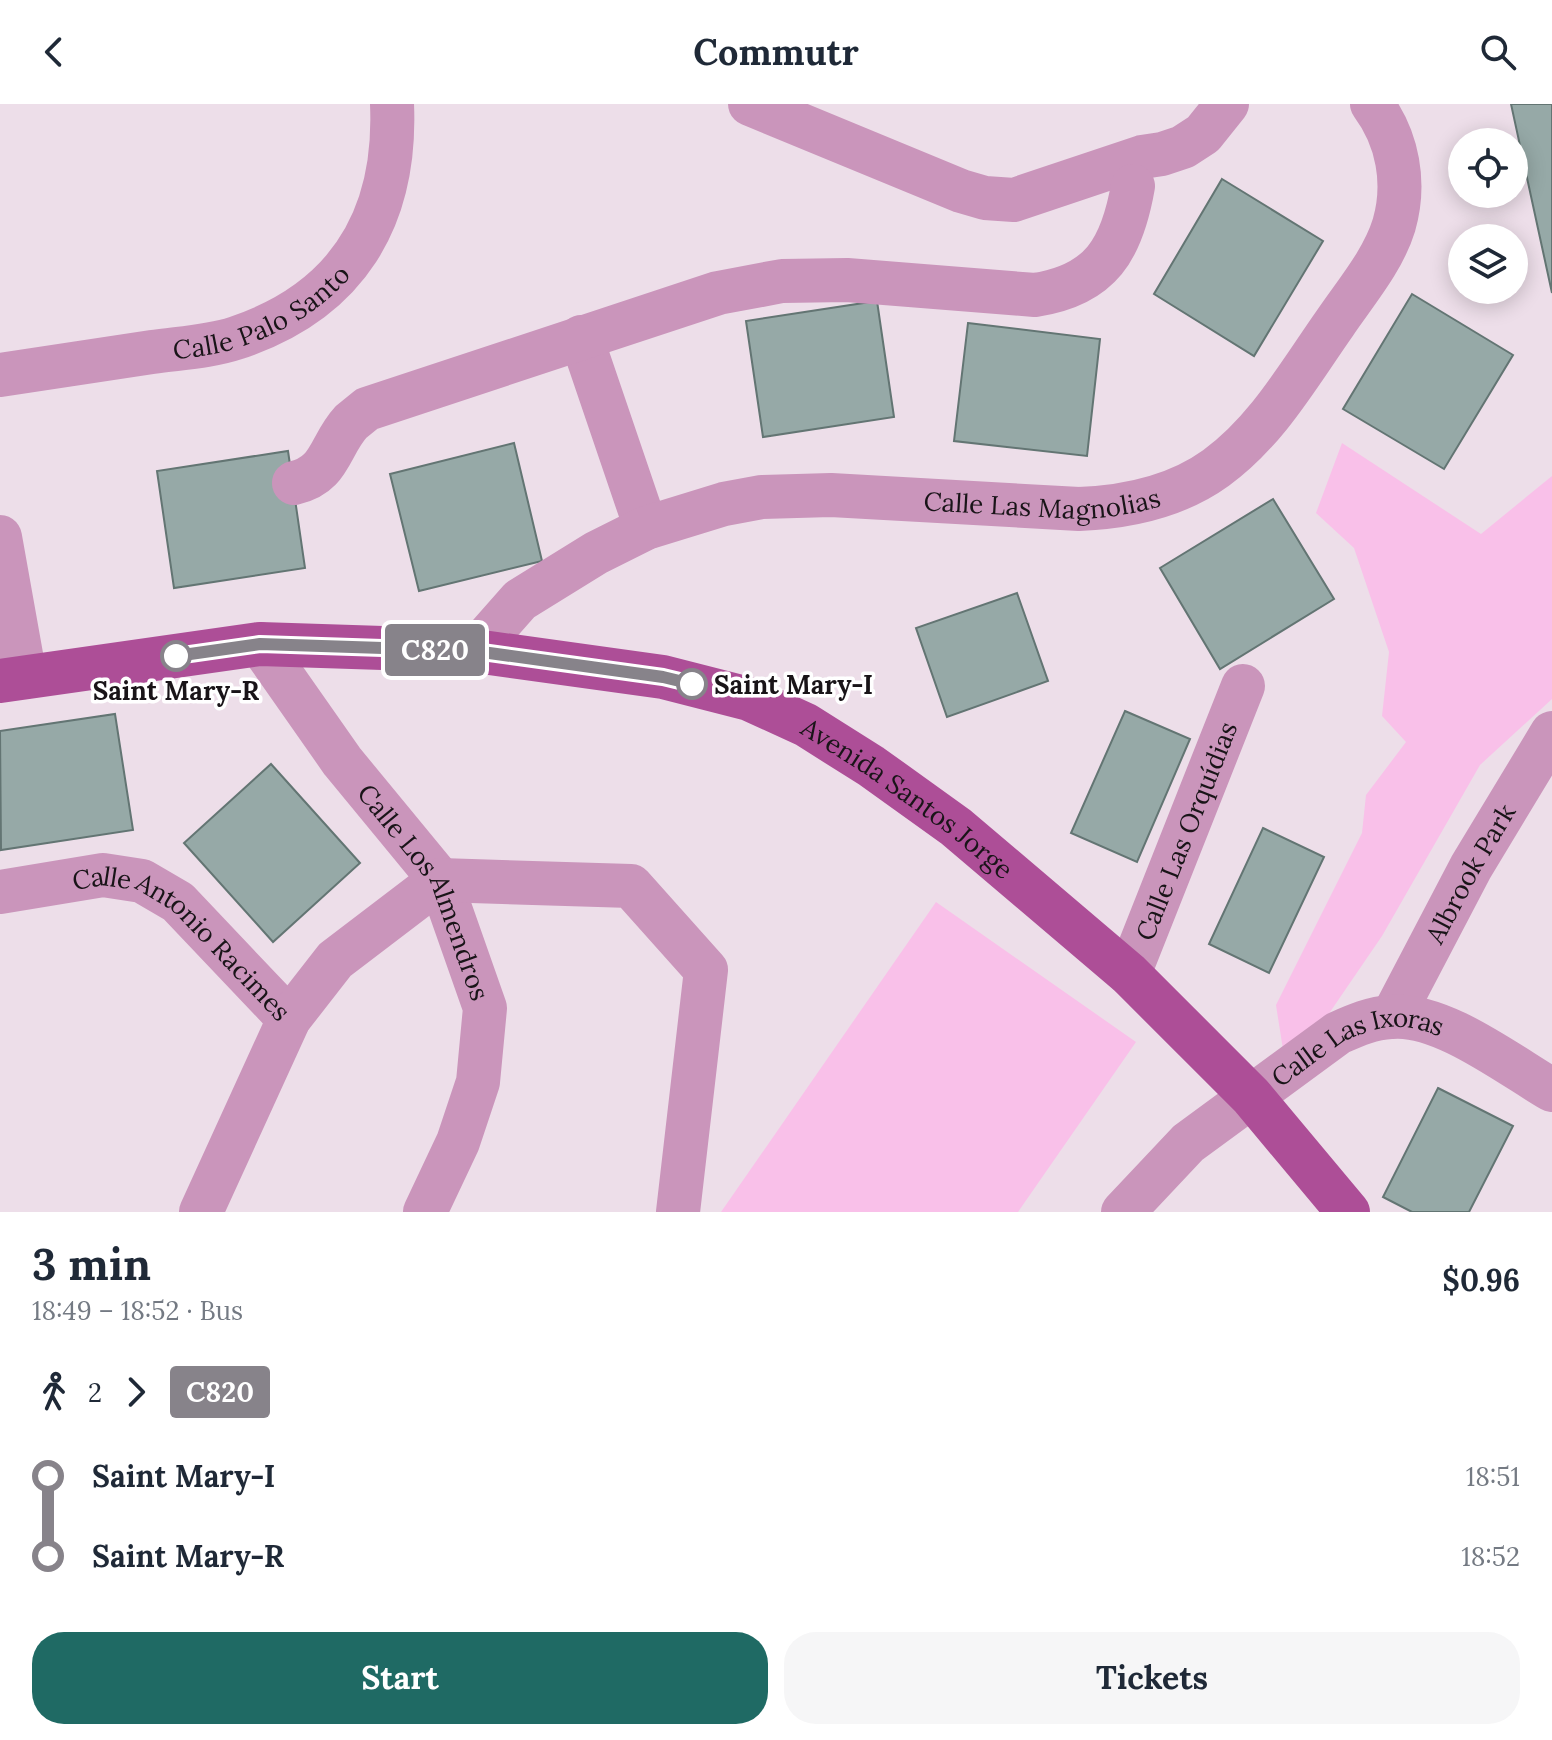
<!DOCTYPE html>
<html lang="en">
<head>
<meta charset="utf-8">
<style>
	:root { --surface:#fff; --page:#f6f6f7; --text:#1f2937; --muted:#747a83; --accent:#1f6a64 }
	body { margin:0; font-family:Lora,serif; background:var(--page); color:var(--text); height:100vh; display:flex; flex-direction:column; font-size:30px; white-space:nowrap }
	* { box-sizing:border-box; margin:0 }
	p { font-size:26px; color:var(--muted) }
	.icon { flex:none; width:44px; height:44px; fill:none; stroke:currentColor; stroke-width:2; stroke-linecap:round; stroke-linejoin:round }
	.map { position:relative; height:1108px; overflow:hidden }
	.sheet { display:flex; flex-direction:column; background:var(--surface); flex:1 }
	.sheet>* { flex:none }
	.badge { padding:0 16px; border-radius:6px; font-size:28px; line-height:52px }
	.tools { position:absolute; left:1448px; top:24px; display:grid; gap:16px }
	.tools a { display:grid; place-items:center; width:80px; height:80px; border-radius:50%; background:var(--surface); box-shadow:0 4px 20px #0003; font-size:40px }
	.map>.badge { position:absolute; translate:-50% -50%; box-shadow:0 0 0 4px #fff }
	.legs { display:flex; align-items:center; gap:12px; height:88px; padding:0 32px; font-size:26px }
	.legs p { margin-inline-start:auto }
	.head { display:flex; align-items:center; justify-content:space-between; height:136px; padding:0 32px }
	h1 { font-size:44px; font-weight:700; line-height:60px }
	.action { display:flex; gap:16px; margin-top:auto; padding:16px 32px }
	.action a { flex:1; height:92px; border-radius:32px; background:var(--accent); color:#fff; font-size:32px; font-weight:700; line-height:92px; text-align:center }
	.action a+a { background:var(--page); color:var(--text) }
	ul { padding:0 32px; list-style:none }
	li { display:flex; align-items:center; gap:28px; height:80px; font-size:30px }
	li i { display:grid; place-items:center; width:12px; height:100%; margin:0 10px; background:currentColor }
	li i::after { content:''; width:20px; height:20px; margin:-10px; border:6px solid; border-radius:50%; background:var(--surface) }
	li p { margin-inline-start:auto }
	li:first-child i { background:linear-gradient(#0000 50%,currentColor 0) }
	li:last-child i { background:linear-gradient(currentColor 50%,#0000 0) }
	header { display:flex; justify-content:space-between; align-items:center; height:104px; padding:0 32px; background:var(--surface); font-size:36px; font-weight:700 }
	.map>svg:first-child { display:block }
</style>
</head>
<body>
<header><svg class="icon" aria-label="back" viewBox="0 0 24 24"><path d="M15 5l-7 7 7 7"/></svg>Commutr<svg class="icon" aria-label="search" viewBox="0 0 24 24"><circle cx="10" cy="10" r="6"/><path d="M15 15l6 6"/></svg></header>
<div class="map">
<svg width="1552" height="1108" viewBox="0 0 1552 1108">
	<rect width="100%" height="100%" fill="#eddee9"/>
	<path fill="#f9c0e9" d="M 1342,339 L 1481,430 L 1552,372 L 1552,595 L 1480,661 L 1382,832 L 1287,971 L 1276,901 L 1362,729 L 1366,691 L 1406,638 L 1382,612 L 1389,548 L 1354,444 L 1316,409 Z
		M 936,798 L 1136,938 L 1018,1108 L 721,1108 Z"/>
	<path fill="#96a9a7" stroke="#637573" stroke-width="2" d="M 1511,0 L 1552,0 L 1552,189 Z
		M 1222,75 L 1323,137 L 1254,252 L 1154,190 Z
		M 1412,190 L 1513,251 L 1444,365 L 1343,305 Z
		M 877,197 L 894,313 L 763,333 L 746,217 Z
		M 968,219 L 1100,235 L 1087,352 L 954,337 Z
		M 514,339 L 542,457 L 419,487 L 390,370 Z
		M 288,347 L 305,464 L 174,484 L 157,367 Z
		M 1273,395 L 1334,495 L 1220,565 L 1160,464 Z
		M 1017,489 L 1048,577 L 947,613 L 916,524 Z
		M 1125,607 L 1190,635 L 1137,758 L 1071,729 Z
		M 115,610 L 133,726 L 1,746 L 0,627 Z
		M 271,660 L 360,759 L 273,838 L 184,739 Z
		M 1263,724 L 1324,753 L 1269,869 L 1209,840 Z
		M 1438,984 L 1513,1022 L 1469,1108 L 1412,1108 L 1383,1093 Z"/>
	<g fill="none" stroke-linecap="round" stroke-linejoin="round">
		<g stroke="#ca95bb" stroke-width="44">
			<path d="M 750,0 L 961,87 L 985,94 L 1014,96 L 1142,53 L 1162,50 L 1183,43 L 1203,30 L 1227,0"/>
			<path d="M 581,233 L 646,424"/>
			<path id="s1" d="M 0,271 C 51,263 101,256 152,248 C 179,244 209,243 236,234 C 347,197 397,115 392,0"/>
			<path d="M 294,379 C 331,371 329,342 351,318 C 356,314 362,309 367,305 L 718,189 L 782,177 L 847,176 L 1035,191 C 1101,181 1122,145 1133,82"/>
			<path d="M 0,433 L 25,573"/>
			<path id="s2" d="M 260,540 L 342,657 L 440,776 L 485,904 L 478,978 L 458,1038 L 425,1108"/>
			<path id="s3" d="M 475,547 L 520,496 L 596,449 L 646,424 L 724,400 L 762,393 L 831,391 L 1079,405 C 1127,403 1176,393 1216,364 C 1267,327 1299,270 1335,219 C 1356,188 1383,157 1394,121 C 1406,79 1398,35 1372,0"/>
			<path id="s4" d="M 0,788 L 103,771 L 142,777 L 178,798 L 289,915"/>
			<path id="s5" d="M 1129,870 L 1243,582"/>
			<path id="s6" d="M 1393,912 L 1471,763 L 1552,629"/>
			<path d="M 201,1108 L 289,915 L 335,856 L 440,776 L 631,782 L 706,866 L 678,1108"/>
			<path id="s7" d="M 1123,1108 L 1188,1039 L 1338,929 C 1356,921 1372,914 1391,913 C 1441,908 1509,961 1552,986"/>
		</g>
		<path stroke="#ad4e97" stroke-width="44" id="s8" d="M 0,577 L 260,540 L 475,547 L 663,573 L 749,595 L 806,621 L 871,662 L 956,723 L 1129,870 L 1251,992 L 1348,1108"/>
	</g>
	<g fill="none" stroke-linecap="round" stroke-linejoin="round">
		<g stroke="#fff" stroke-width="18">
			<path id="line-1" d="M 176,552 L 260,540 L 475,547 L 663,573 L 692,580"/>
		</g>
		<use href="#line-1" stroke="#87838a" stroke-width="12"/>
	</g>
	<g fill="#fff" stroke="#87838a" stroke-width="4">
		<circle cx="176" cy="552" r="14"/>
		<circle cx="692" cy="580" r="14"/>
	</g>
	<g text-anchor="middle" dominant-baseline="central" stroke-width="7" stroke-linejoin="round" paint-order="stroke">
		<g font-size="26" fill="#191418" stroke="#fff">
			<text stroke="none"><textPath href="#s1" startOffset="272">Calle Palo Santo</textPath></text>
			<text stroke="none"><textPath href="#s3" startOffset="614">Calle Las Magnolias</textPath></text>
			<text stroke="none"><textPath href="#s8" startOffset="944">Avenida Santos Jorge</textPath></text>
			<text stroke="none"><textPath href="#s5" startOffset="154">Calle Las Orquídias</textPath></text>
			<text stroke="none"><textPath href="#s6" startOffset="162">Albrook Park</textPath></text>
			<text stroke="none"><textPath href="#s2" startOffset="300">Calle Los Almendros</textPath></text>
			<text stroke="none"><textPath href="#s4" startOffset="208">Calle Antonio Racimes</textPath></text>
			<text stroke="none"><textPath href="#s7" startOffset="296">Calle Las Ixoras</textPath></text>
		</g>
		<g font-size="26" font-weight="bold" fill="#191418" stroke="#fff" text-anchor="start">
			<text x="714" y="580">Saint Mary-I</text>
			<text x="176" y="586" text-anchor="middle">Saint Mary-R</text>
		</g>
	</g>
</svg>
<div class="tools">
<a><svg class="icon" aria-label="locate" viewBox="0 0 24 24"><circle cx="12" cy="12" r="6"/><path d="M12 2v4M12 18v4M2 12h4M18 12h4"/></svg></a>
<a><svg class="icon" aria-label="layers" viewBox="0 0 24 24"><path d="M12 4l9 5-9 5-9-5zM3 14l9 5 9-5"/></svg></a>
</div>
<b class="badge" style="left:435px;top:546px;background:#87838a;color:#fff">C820</b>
</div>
<section class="sheet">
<div class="head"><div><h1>3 min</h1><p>18:49 – 18:52 · Bus</p></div><b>$0.96</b></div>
<div class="legs"><svg class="icon" aria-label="walk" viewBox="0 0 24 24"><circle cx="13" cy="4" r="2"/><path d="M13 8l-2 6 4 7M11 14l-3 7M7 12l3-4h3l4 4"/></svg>2<svg class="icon" aria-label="forward" viewBox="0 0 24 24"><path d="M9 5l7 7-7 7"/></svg><b class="badge" style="background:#87838a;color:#fff">C820</b></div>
<ul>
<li><i style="color:#87838a"></i><b>Saint Mary-I</b><p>18:51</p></li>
<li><i style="color:#87838a"></i><b>Saint Mary-R</b><p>18:52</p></li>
</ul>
<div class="action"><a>Start</a><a>Tickets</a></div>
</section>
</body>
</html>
